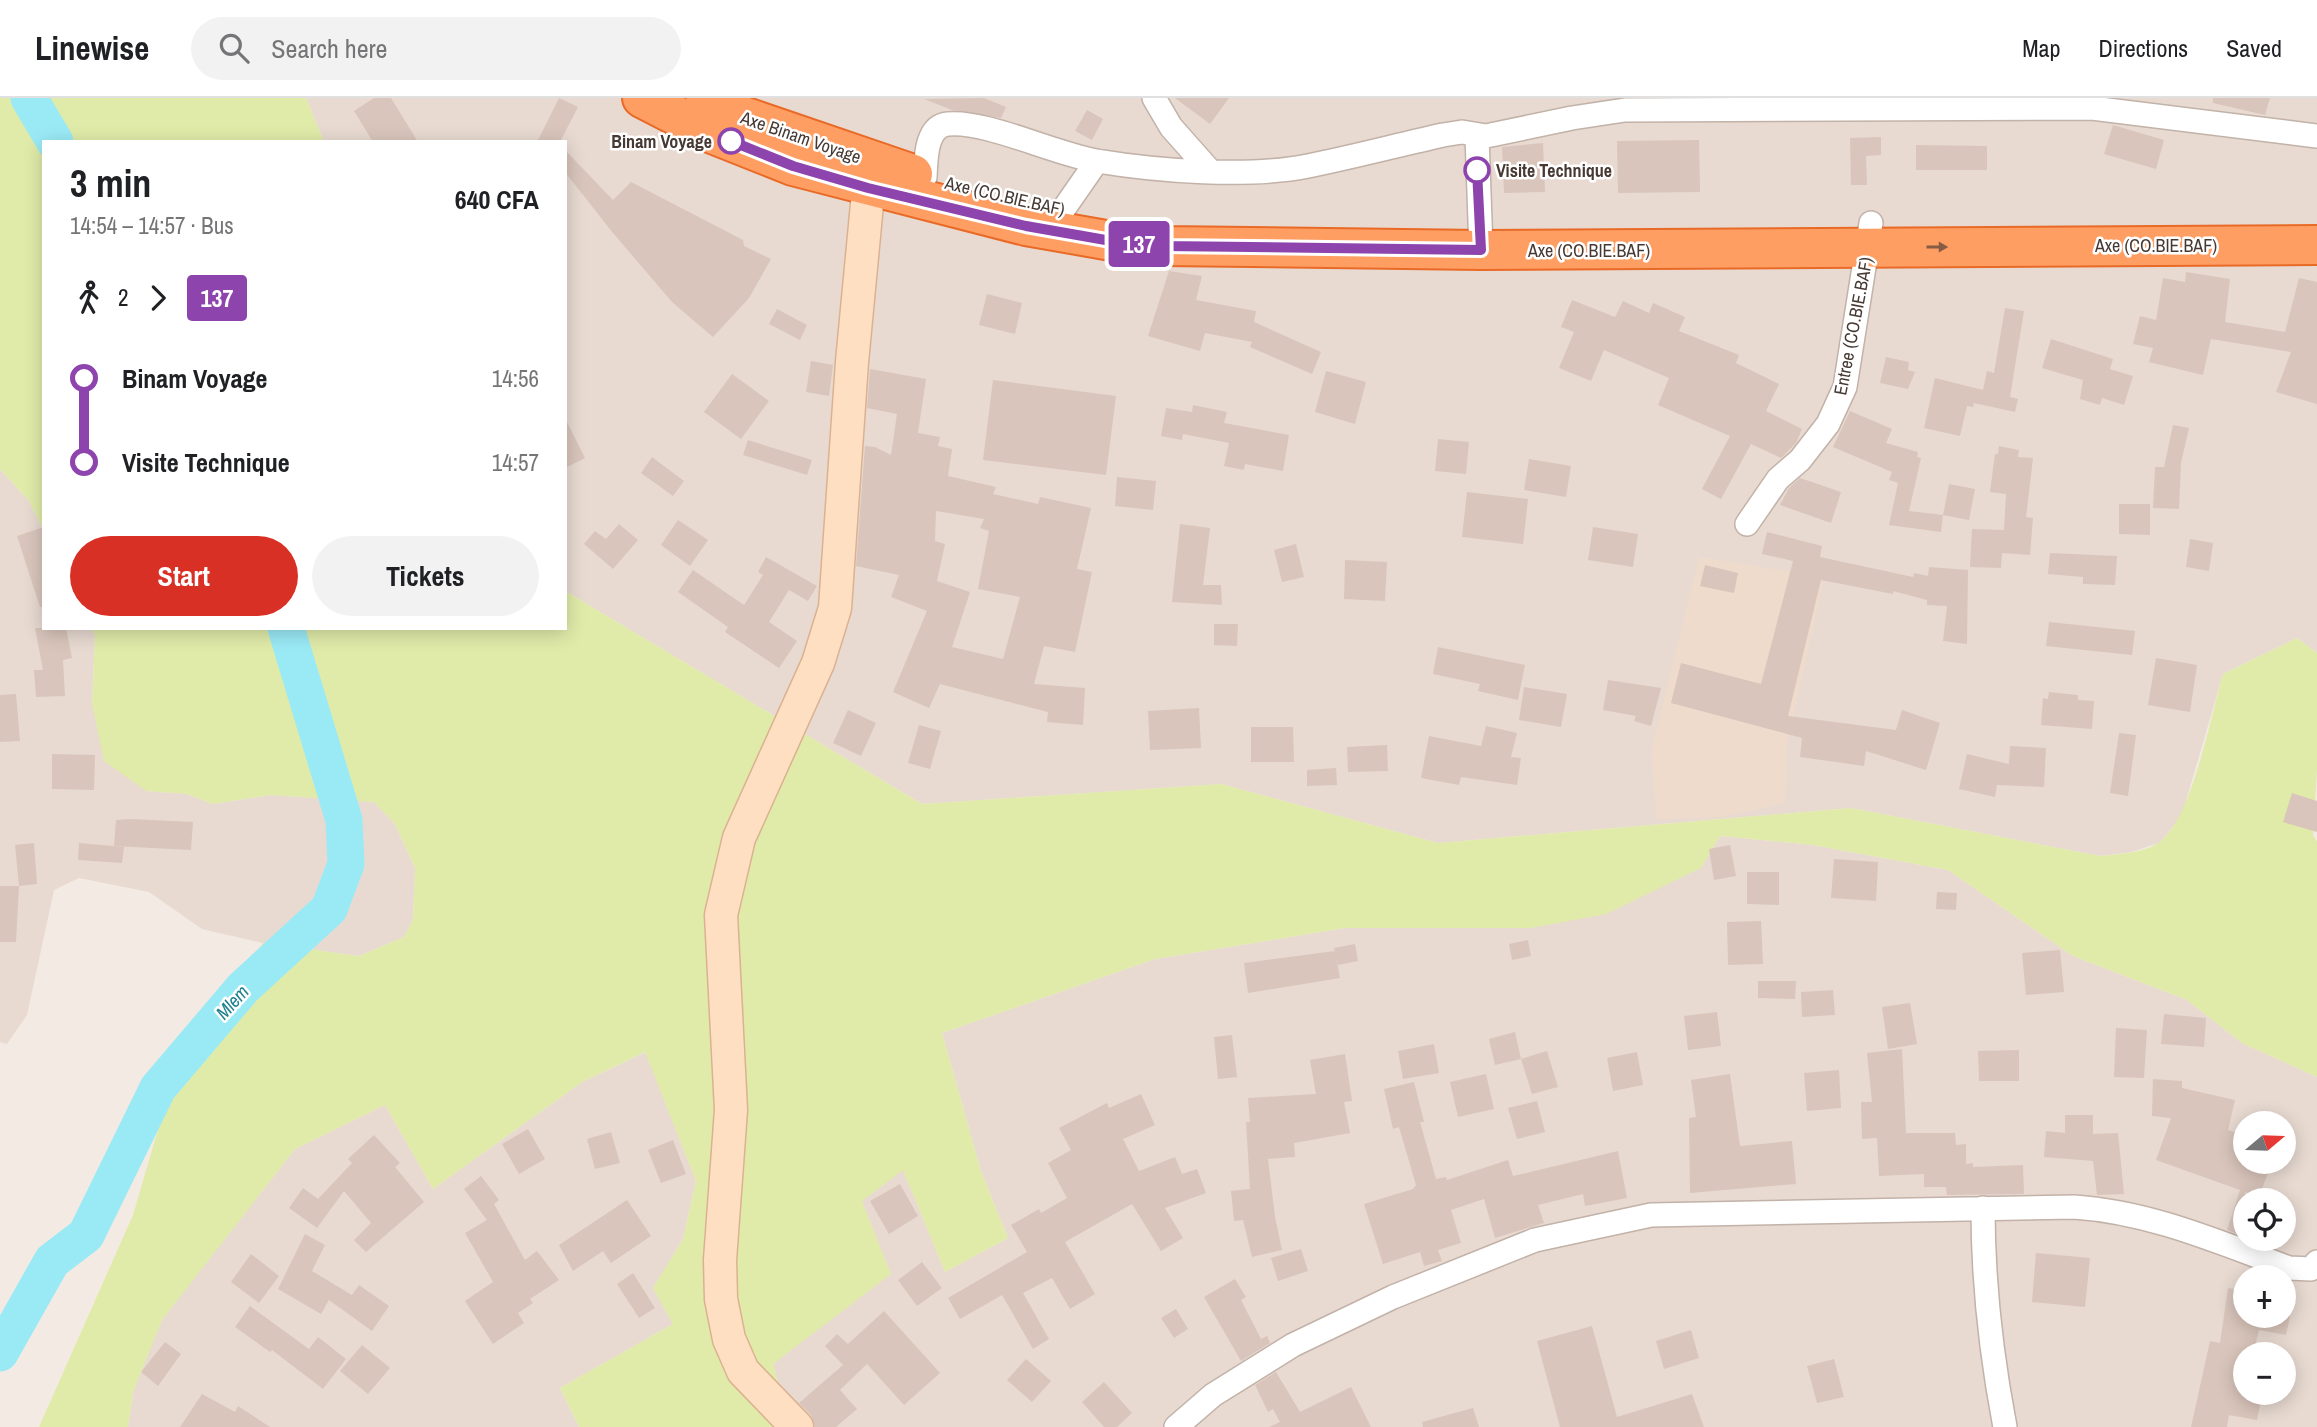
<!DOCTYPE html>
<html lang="en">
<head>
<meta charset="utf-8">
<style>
	:root { --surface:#fff; --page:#f2f2f2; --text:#202124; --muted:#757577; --line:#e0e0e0; --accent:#d93025 }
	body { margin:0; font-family:"Archivo Narrow",sans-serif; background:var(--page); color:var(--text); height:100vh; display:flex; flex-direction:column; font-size:26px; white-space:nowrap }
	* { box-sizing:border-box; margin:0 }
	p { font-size:23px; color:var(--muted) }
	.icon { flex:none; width:38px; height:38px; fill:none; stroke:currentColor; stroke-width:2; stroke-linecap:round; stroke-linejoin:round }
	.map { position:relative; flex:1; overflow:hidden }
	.details { position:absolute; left:42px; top:42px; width:525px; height:490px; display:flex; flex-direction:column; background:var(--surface); border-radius:0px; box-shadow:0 4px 18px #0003 }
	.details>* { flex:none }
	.badge { padding:0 14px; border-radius:5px; font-size:24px; line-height:46px }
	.needle { width:46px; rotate:71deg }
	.tools { position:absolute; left:2233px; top:1013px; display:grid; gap:14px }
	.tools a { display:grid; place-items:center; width:63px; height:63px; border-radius:50%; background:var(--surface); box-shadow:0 4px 18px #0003; font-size:35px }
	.map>.badge { position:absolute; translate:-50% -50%; box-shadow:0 0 0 4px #fff }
	.legs { display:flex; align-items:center; gap:10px; height:77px; padding:0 28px; font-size:23px }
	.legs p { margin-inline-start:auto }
	.head { display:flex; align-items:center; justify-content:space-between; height:119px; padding:0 28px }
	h1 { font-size:38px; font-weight:800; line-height:52px }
	.cta { display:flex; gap:14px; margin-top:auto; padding:14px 28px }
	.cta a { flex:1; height:80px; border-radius:42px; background:var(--accent); color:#fff; font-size:28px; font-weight:800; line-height:80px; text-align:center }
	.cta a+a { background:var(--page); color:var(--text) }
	ul { padding:0 28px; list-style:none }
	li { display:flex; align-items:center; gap:24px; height:84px; font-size:26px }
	li i { display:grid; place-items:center; width:10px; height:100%; margin:0 9px; background:currentColor }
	li i::after { content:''; width:18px; height:18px; margin:-9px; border:5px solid; border-radius:50%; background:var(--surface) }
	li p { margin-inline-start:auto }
	li:first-child i { background:linear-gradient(#0000 50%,currentColor 0) }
	li:last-child i { background:linear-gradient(currentColor 50%,#0000 0) }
	header { display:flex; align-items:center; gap:42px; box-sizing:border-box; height:98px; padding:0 35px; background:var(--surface); border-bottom:2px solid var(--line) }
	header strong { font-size:33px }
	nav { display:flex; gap:38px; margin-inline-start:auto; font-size:24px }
	.search { width:490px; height:63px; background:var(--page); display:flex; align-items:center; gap:18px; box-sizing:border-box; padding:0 24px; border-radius:38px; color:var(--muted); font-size:26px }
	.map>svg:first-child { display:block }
</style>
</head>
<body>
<header>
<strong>Linewise</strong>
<div class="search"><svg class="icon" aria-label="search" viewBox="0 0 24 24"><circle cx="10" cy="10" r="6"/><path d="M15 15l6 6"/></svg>Search here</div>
<nav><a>Map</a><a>Directions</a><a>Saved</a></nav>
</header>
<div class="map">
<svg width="2317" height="1329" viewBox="0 0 2317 1329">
	<rect width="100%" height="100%" fill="#f3eae3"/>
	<path fill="#e8dad1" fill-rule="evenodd" d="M 306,0 L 2317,0 L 2317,555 L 2297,540 L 2223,576 L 2182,717 L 2161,744 L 2132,754 L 2100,758 L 1851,710 L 1438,745 L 1221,686 L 922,706 L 565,493 L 565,44 L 324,44 Z
		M 0,371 L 29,403 L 44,433 L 44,530 L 91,530 L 95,537 L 92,606 L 146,693 L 187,696 L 213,706 L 271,697 L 374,704 L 395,726 L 415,770 L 413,822 L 404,839 L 359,858 L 263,845 L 202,831 L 149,794 L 79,780 L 54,792 L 27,917 L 7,946 L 0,944 Z
		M 1720,738 L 1813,747 L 1948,772 L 2073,858 L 2187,902 L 2242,945 L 2317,979 L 2317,1329 L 791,1329 L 773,1266 L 824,1225 L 861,1103 L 903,1071 L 945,1174 L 1008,1140 L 981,1073 L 942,935 L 1155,861 L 1345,830 L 1531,830 L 1701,770 ZM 2245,1026 L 2284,1026 L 2284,1064 L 2245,1064 ZM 2245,1102 L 2284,1102 L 2284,1141 L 2245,1141 ZM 2245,1180 L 2284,1180 L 2284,1218 L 2245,1218 ZM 2245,1256 L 2284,1256 L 2284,1295 L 2245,1295 Z
		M 646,954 L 696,1083 L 683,1141 L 654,1190 L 673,1226 L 560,1290 L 579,1329 L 128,1329 L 133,1294 L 161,1222 L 295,1051 L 385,1007 L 433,1091 L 582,984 Z"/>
	<path fill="#eedbcc" d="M 1699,459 L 1824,479 L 1786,652 L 1785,705 L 1722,719 L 1657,721 L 1651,654 Z"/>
	<path fill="#e0eba9" d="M 0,0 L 306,0 L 324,44 L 44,44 L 44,433 L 29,403 L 0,371 Z
		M 565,493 L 922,706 L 1221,686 L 1438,745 L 1851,710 L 2100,758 C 2118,756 2148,755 2162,742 C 2193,715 2211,617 2223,576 L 2297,540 L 2317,555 L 2317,672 L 2313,738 L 2317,743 L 2317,979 L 2242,945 L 2187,902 L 2073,858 L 1948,772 L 1813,747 L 1720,738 L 1701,770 L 1606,816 L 1531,830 L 1345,830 L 1155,861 L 942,935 L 981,1073 L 1008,1140 L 945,1174 L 903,1072 L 862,1103 L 891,1176 L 773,1266 L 791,1329 L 579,1329 L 560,1290 L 673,1226 L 653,1190 L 683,1141 L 696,1083 L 645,954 L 582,984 L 433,1091 L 385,1007 L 295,1051 L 162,1222 L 133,1294 L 128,1329 L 39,1329 L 133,1117 L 177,967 L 263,845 L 359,858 L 404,839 L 413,822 L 415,770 L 395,726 L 374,704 L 271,697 L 213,706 L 187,696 L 146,693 L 104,663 L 92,606 L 95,537 L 91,530 L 565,530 Z"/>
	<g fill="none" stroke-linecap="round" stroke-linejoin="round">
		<path stroke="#9aeaf6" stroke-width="37" d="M 29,0 L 55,44
			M 0,1255 L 52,1163 L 86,1137 L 158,990 L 243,890 L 329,811 L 346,766 L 344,722 L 286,530"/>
	</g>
	<path fill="#d9c5bb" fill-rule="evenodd" d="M 374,0 L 391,0 L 418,44 L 373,44 L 354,13 Z
		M 559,0 L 578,9 L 560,44 L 537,44 Z
		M 984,0 L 1006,9 L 1001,20 L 952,12 L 924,1 Z
		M 1175,0 L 1229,0 L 1210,26 Z
		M 2213,0 L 2270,0 L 2265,17 L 2213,5 Z
		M 1087,12 L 1103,21 L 1092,42 L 1075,33 Z
		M 2113,27 L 2164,42 L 2156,71 L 2104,56 Z
		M 1881,39 L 1881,57 L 1866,58 L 1867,87 L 1851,87 L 1850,40 Z
		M 1699,42 L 1700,94 L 1618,95 L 1617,43 Z
		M 1543,45 L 1545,94 L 1504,95 L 1502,49 Z
		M 1916,47 L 1987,48 L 1987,72 L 1916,72 Z
		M 565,52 L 613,102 L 631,84 L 743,142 L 744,148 L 771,161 L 749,200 L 713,239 L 672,204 L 613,135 L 565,74 Z
		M 1169,173 L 1202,178 L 1196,202 L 1256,213 L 1254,224 L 1321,254 L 1312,276 L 1250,249 L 1252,244 L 1205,235 L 1200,253 L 1148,238 Z
		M 2186,174 L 2230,181 L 2225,224 L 2285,234 L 2299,180 L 2317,184 L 2317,306 L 2276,294 L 2291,254 L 2211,241 L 2203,277 L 2149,264 L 2153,250 L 2133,246 L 2140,218 L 2156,222 L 2163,180 L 2185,184 Z
		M 987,196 L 1022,205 L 1015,236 L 979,227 Z
		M 1572,202 L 1615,219 L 1623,203 L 1649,215 L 1653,205 L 1685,219 L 1679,233 L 1739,257 L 1736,265 L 1779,286 L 1766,313 L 1802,331 L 1796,345 L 1781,360 L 1751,346 L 1721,401 L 1702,391 L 1730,338 L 1658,307 L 1669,280 L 1604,252 L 1591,283 L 1559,270 L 1574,234 L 1561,229 Z
		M 2005,210 L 2024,213 L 2010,299 L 2018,301 L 2015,314 L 1974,305 L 1973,309 L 1967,308 L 1960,338 L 1924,330 L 1935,280 L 1983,292 L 1987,273 L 1994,275 Z
		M 777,211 L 807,227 L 800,242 L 769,226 Z
		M 2051,241 L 2113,261 L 2110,271 L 2133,278 L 2124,307 L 2102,300 L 2100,307 L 2080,301 L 2083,282 L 2042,270 Z
		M 1886,259 L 1909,264 L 1908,272 L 1915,274 L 1908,291 L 1880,285 Z
		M 811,263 L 833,267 L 829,298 L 806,294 Z
		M 870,271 L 926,281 L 918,335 L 940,339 L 938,348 L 952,351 L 948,378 L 996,389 L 993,396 L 1038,406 L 1040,399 L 1091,410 L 1077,471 L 1092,474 L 1075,554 L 1044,548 L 1034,586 L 1085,590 L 1083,627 L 1047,624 L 1048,614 L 940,586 L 929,610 L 893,594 L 927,513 L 891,499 L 899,477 L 856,468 L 865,348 L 875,349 L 891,357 L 897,316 L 867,310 ZM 936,413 L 984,421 L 980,430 L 989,433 L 978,491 L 1020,499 L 1003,561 L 952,549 L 970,494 L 937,483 L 945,446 L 935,443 Z
		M 1326,273 L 1366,284 L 1355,326 L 1315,314 Z
		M 732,276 L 769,303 L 741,341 L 704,314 Z
		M 993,282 L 1116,298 L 1106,377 L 983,362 Z
		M 1193,307 L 1227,314 L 1224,325 L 1289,337 L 1283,373 L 1245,366 L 1244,372 L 1224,368 L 1229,345 L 1183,336 L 1182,342 L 1161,338 L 1166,310 L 1192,314 Z
		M 1850,313 L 1892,331 L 1886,345 L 1918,354 L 1917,359 L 1921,360 L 1909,413 L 1943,417 L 1941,434 L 1889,427 L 1898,385 L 1889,382 L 1892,374 L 1833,349 Z
		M 565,320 L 585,360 L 565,370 Z
		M 2173,327 L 2189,330 L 2181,365 L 2179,411 L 2153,410 L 2155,369 L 2164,369 Z
		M 1438,341 L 1469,344 L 1466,376 L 1435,373 Z
		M 748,342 L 812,362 L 807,377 L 743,357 Z
		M 1999,348 L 2019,352 L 2018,359 L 2033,360 L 2026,419 L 2033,420 L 2030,457 L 2002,455 L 2001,470 L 1970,469 L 1972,431 L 2004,432 L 2006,396 L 1990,394 L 1995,356 L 1998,356 Z
		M 652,359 L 684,383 L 673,398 L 641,375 Z
		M 1529,361 L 1571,368 L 1566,399 L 1524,392 Z
		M 1117,379 L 1156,383 L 1153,412 L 1115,408 Z
		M 1800,380 L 1841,394 L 1831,425 L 1780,407 L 1789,390 Z
		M 1949,386 L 1975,391 L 1969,422 L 1943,417 Z
		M 1467,394 L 1528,401 L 1523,446 L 1462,439 Z
		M 2119,406 L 2150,406 L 2150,437 L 2119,436 Z
		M 678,422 L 708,442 L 690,468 L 661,447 Z
		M 619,426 L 638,442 L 613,471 L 584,446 L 595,433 L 606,441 Z
		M 1180,426 L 1210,430 L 1203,487 L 1221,487 L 1222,507 L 1172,504 Z
		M 44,429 L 44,508 L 40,509 L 17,438 Z
		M 1593,429 L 1638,436 L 1633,469 L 1588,462 Z
		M 1767,434 L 1822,448 L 1820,459 L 1913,479 L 1914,475 L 1928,478 L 1929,469 L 1968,472 L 1967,546 L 1943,543 L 1947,508 L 1927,507 L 1927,502 L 1893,493 L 1893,496 L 1821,482 L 1788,618 L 1896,632 L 1902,612 L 1940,625 L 1926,672 L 1866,653 L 1864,668 L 1800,659 L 1802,640 L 1671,605 L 1681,565 L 1761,586 L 1793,463 L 1762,456 Z
		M 2190,441 L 2213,445 L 2209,473 L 2186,469 Z
		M 1296,446 L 1304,479 L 1282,484 L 1274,452 Z
		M 2050,455 L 2117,458 L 2115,487 L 2083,486 L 2083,479 L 2048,476 Z
		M 766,459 L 817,488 L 808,503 L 789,492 L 769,524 L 797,543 L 779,570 L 725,534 L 728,529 L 678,494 L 693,472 L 744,507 L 763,477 L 758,474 Z
		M 1345,462 L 1387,464 L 1385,503 L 1344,501 Z
		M 1705,467 L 1738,475 L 1734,495 L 1700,488 Z
		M 2049,524 L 2135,533 L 2132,557 L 2046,548 Z
		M 1214,526 L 1238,526 L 1237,548 L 1214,547 Z
		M 35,530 L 66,530 L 72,560 L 63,562 L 65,598 L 36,599 L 34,572 L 43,572 Z
		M 1438,549 L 1525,567 L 1518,602 L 1478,593 L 1480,586 L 1433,576 Z
		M 2156,560 L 2197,567 L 2190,614 L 2148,607 Z
		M 1608,582 L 1661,590 L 1651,628 L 1634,623 L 1636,618 L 1603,612 Z
		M 1524,589 L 1567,596 L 1561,629 L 1519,622 Z
		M 2049,594 L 2078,597 L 2078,602 L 2094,603 L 2092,631 L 2041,627 L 2043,600 L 2048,601 Z
		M 16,596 L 20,643 L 0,644 L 0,597 Z
		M 1199,610 L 1201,650 L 1150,652 L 1148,613 Z
		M 848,612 L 876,625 L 861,658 L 833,645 Z
		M 919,627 L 941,633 L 930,671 L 908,665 Z
		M 1486,628 L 1517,635 L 1511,659 L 1521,660 L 1517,687 L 1461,679 L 1459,687 L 1421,680 L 1429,638 L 1481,648 Z
		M 1251,629 L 1293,629 L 1294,664 L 1251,664 Z
		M 2119,635 L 2136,637 L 2128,698 L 2110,695 Z
		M 1387,647 L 1388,673 L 1348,674 L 1347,649 Z
		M 2010,648 L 2046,650 L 2044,689 L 1997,687 L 1995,699 L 1959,691 L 1967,656 L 2009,666 Z
		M 52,656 L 95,657 L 94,692 L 52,691 Z
		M 1336,670 L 1337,687 L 1307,688 L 1307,672 Z
		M 2292,695 L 2317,703 L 2317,734 L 2283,724 Z
		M 130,721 L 193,724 L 191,752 L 114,748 L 116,722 Z
		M 34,745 L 37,786 L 19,788 L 15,747 Z
		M 79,745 L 124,749 L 122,765 L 78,762 Z
		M 1730,747 L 1736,778 L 1714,782 L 1709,751 Z
		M 1834,761 L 1878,764 L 1876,803 L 1831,800 Z
		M 1747,774 L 1779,774 L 1779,807 L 1747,806 Z
		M 0,788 L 19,788 L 16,844 L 0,844 Z
		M 1937,794 L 1957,795 L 1956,812 L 1936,811 Z
		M 1761,823 L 1763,866 L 1728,867 L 1727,824 Z
		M 1528,842 L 1531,858 L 1512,862 L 1509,846 Z
		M 1355,846 L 1358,863 L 1338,867 L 1334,850 Z
		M 2060,852 L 2064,894 L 2026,897 L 2022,855 Z
		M 1335,853 L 1340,880 L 1248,895 L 1244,865 Z
		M 1758,883 L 1796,883 L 1795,901 L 1758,900 Z
		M 1833,892 L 1835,917 L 1802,919 L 1801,894 Z
		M 1910,905 L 1917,946 L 1888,951 L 1882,909 Z
		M 1717,914 L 1721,948 L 1688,952 L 1684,918 Z
		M 2164,916 L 2206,920 L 2204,949 L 2161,946 Z
		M 2116,930 L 2147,932 L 2144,980 L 2114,979 Z
		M 1515,934 L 1521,961 L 1495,967 L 1489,941 Z
		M 1232,937 L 1237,979 L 1218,981 L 1214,939 Z
		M 1434,946 L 1439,975 L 1403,981 L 1398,953 Z
		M 1902,951 L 1906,1035 L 1955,1035 L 1956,1047 L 1966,1046 L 1966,1066 L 1973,1065 L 1973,1069 L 2023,1067 L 2024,1096 L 1947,1097 L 1946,1089 L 1924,1089 L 1924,1076 L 1879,1078 L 1877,1040 L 1862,1041 L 1861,1004 L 1872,1004 L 1867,955 Z
		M 2019,952 L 2019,983 L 1979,983 L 1978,953 Z
		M 1547,953 L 1558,989 L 1532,996 L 1521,961 Z
		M 1637,954 L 1643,987 L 1613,993 L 1607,960 Z
		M 1345,956 L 1352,1003 L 1344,1004 L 1350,1035 L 1294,1045 L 1295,1059 L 1268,1061 L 1275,1119 L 1282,1152 L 1252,1159 L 1243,1122 L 1234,1123 L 1231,1093 L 1250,1091 L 1246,1024 L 1250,1024 L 1248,1000 L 1316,996 L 1310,962 Z
		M 1839,972 L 1841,1010 L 1807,1013 L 1804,975 Z
		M 1486,976 L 1494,1011 L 1458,1019 L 1450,984 Z
		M 1730,976 L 1740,1048 L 1792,1043 L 1796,1086 L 1690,1095 L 1689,1020 L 1696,1019 L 1691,982 Z
		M 2153,981 L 2182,983 L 2182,990 L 2235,1002 L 2228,1032 L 2240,1036 L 2237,1044 L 2245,1047 L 2245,1064 L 2272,1064 L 2259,1099 L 2245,1094 L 2245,1139 L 2227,1132 L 2240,1092 L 2156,1062 L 2171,1020 L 2152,1018 Z
		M 1414,984 L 1424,1024 L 1420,1024 L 1436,1081 L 1446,1079 L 1447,1082 L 1508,1062 L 1513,1078 L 1618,1053 L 1627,1100 L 1585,1108 L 1583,1096 L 1538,1107 L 1544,1125 L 1495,1140 L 1484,1101 L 1451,1112 L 1461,1145 L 1438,1152 L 1442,1163 L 1424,1168 L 1420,1154 L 1383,1166 L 1364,1106 L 1413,1091 L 1416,1087 L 1399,1029 L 1393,1031 L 1384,991 Z
		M 1141,996 L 1155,1027 L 1123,1041 L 1139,1073 L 1175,1059 L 1182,1076 L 1197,1071 L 1206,1095 L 1165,1110 L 1183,1140 L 1161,1153 L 1132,1106 L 1065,1144 L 1095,1196 L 1070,1211 L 1052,1180 L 1023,1195 L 1049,1241 L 1033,1251 L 1002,1197 L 960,1221 L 948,1200 L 1027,1154 L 1011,1127 L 1039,1111 L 1041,1115 L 1067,1100 L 1048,1065 L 1071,1052 L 1059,1030 L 1107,1005 L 1109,1010 Z
		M 1537,1003 L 1545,1034 L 1517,1041 L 1508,1010 Z
		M 2065,1017 L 2093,1017 L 2093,1036 L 2118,1035 L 2124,1096 L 2097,1097 L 2093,1063 L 2044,1059 L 2046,1033 L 2065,1035 Z
		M 528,1031 L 545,1061 L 519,1076 L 502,1046 Z
		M 611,1034 L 620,1065 L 595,1071 L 587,1041 Z
		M 374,1037 L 400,1065 L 395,1069 L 424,1104 L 366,1154 L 354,1142 L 371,1125 L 344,1093 L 317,1130 L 289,1110 L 303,1090 L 318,1101 L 352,1065 L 348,1061 Z
		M 673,1042 L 686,1076 L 661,1085 L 648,1052 Z
		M 481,1078 L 499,1102 L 494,1106 L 525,1162 L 537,1153 L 559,1182 L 530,1201 L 533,1205 L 518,1215 L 524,1225 L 493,1246 L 465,1203 L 493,1184 L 465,1135 L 487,1122 L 464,1091 Z
		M 900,1086 L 918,1118 L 889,1136 L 870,1103 Z
		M 627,1102 L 651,1138 L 611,1165 L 603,1153 L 573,1173 L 559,1147 Z
		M 305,1136 L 325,1147 L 312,1173 L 352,1197 L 359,1187 L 389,1208 L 372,1233 L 329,1202 L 321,1216 L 278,1191 Z
		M 1301,1151 L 1308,1173 L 1278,1183 L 1271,1160 Z
		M 2036,1155 L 2090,1160 L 2085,1209 L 2032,1204 Z
		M 251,1156 L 279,1178 L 259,1205 L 231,1184 Z
		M 922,1164 L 942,1190 L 917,1208 L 898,1182 Z
		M 633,1175 L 655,1210 L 639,1220 L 617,1186 Z
		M 1235,1181 L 1246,1199 L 1241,1202 L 1261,1241 L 1267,1238 L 1270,1245 L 1241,1263 L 1204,1199 Z
		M 2228,1190 L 2245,1193 L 2245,1218 L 2290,1218 L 2286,1237 L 2259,1232 L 2253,1256 L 2245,1256 L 2245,1295 L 2262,1297 L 2257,1322 L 2229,1317 L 2227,1329 L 2191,1329 L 2210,1243 L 2220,1245 Z
		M 250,1208 L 309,1251 L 318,1239 L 346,1261 L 323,1291 L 272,1252 L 270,1254 L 235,1229 Z
		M 1176,1211 L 1188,1231 L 1174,1240 L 1161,1220 Z
		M 884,1213 L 940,1275 L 904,1307 L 867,1266 L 840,1292 L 857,1311 L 836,1329 L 815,1329 L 811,1317 L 799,1305 L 843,1267 L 825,1248 L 837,1236 L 848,1246 Z
		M 1592,1228 L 1617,1319 L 1692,1296 L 1704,1329 L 1560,1329 L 1537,1243 Z
		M 1691,1232 L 1699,1260 L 1664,1271 L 1656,1243 Z
		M 165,1244 L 181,1256 L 158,1288 L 141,1274 Z
		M 362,1247 L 390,1270 L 368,1296 L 340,1273 Z
		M 1026,1261 L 1051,1283 L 1032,1304 L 1007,1282 Z
		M 1834,1261 L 1844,1299 L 1817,1305 L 1807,1268 Z
		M 1276,1274 L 1300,1314 L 1351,1289 L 1371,1329 L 1269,1329 L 1280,1324 L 1273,1311 L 1268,1314 L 1255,1287 Z
		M 1104,1284 L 1132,1315 L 1117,1329 L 1104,1329 L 1082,1304 Z
		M 202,1296 L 235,1314 L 238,1308 L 270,1329 L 180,1329 Z
		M 1473,1310 L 1479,1329 L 1423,1329 L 1422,1324 Z"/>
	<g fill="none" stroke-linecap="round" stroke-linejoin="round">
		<g stroke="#c2b2a8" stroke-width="26">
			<path id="street" d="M 1154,0 L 1171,29 L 1210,73
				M 1477,38 L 1481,152
				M 925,79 C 926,63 925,28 948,26 C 985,22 1055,56 1097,63 C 1157,73 1249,80 1308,68 C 1353,59 1398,47 1443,37 L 1462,34 L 1486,38 L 1572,20 L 1625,12 L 2092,10 L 2317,38
				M 1063,112 L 1097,63
				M 1747,426 L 1778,381 L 1800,362 L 1828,326 L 1845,289 L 1871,125
				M 1983,1110 C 1983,1185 1991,1256 2005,1329
				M 1176,1329 L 1213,1297 L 1293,1247 L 1393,1199 L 1535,1142 L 1651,1117 L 2074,1109 C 2150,1114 2218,1144 2289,1170 L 2311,1171 L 2317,1164"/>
		</g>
		<g stroke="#dbb291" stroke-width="35">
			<path id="secondary" d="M 797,1329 L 743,1273 L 729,1241 L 721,1201 L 720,1162 L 731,1012 L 721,817 L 739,740 L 818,565 L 835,510 L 852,264 L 871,64"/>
		</g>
		<g stroke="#e96a27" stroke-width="42">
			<path id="highway" d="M 642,0 L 710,35 L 793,68 L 1026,128 L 1117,144 L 1163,148 L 1481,152 L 2317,147
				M 705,5 L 913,76"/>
		</g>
		<use href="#street" stroke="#fff" stroke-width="23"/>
		<use href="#secondary" stroke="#ffdfc2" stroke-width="32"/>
		<use href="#highway" stroke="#ff9e63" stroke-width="38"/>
	</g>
	<defs><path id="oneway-solid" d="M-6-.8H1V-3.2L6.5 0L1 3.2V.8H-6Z" transform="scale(1.75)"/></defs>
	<use fill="#875c44" href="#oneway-solid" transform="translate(1937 149)"/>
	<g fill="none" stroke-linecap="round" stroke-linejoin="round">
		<g stroke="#fff" stroke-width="16">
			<path id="line-1" d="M 731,43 L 793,68 L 868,90 L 1026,128 L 1117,144 L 1163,148 L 1481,152 L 1477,72"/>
		</g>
		<use href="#line-1" stroke="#8e44ad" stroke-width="10"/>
	</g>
	<g fill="#fff" stroke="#8e44ad" stroke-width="3.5">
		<circle cx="731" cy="43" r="12"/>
		<circle cx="1477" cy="72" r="12"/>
	</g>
	<g text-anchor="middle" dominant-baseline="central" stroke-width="5" stroke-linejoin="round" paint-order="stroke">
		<g font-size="18" fill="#463933" stroke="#fff">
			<text transform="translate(801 39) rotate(19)">Axe Binam Voyage</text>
			<text transform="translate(1005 98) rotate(13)">Axe (CO.BIE.BAF)</text>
			<text x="2156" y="147">Axe (CO.BIE.BAF)</text>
			<text x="1589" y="152">Axe (CO.BIE.BAF)</text>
			<text transform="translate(1853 228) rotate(-79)">Entree (CO.BIE.BAF)</text>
		</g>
		<g font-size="18" font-weight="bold" fill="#463933" stroke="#fff" text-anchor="end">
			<text x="712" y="43">Binam Voyage</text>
			<text x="1496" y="72" text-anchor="start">Visite Technique</text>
		</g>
		<g font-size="19" font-style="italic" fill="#1f808f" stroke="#fff">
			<text transform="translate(232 904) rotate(-48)">Mlem</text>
		</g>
	</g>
</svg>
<div class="tools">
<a><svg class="needle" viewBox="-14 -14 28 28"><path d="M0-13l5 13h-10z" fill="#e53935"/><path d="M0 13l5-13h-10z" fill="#757577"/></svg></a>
<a><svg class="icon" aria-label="locate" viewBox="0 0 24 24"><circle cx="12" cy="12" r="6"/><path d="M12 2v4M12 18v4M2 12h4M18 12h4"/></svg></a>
<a>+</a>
<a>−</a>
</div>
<b class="badge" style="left:1139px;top:146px;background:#8e44ad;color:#fff">137</b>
<section class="details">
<div class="head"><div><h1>3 min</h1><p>14:54 – 14:57 · Bus</p></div><b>640 CFA</b></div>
<div class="legs"><svg class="icon" aria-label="walk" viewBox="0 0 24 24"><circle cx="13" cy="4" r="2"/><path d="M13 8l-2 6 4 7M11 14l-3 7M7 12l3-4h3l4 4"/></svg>2<svg class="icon" aria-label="forward" viewBox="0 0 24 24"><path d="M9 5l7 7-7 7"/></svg><b class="badge" style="background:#8e44ad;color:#fff">137</b></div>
<ul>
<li><i style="color:#8e44ad"></i><b>Binam Voyage</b><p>14:56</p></li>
<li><i style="color:#8e44ad"></i><b>Visite Technique</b><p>14:57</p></li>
</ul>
<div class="cta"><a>Start</a><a>Tickets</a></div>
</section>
</div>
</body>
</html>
